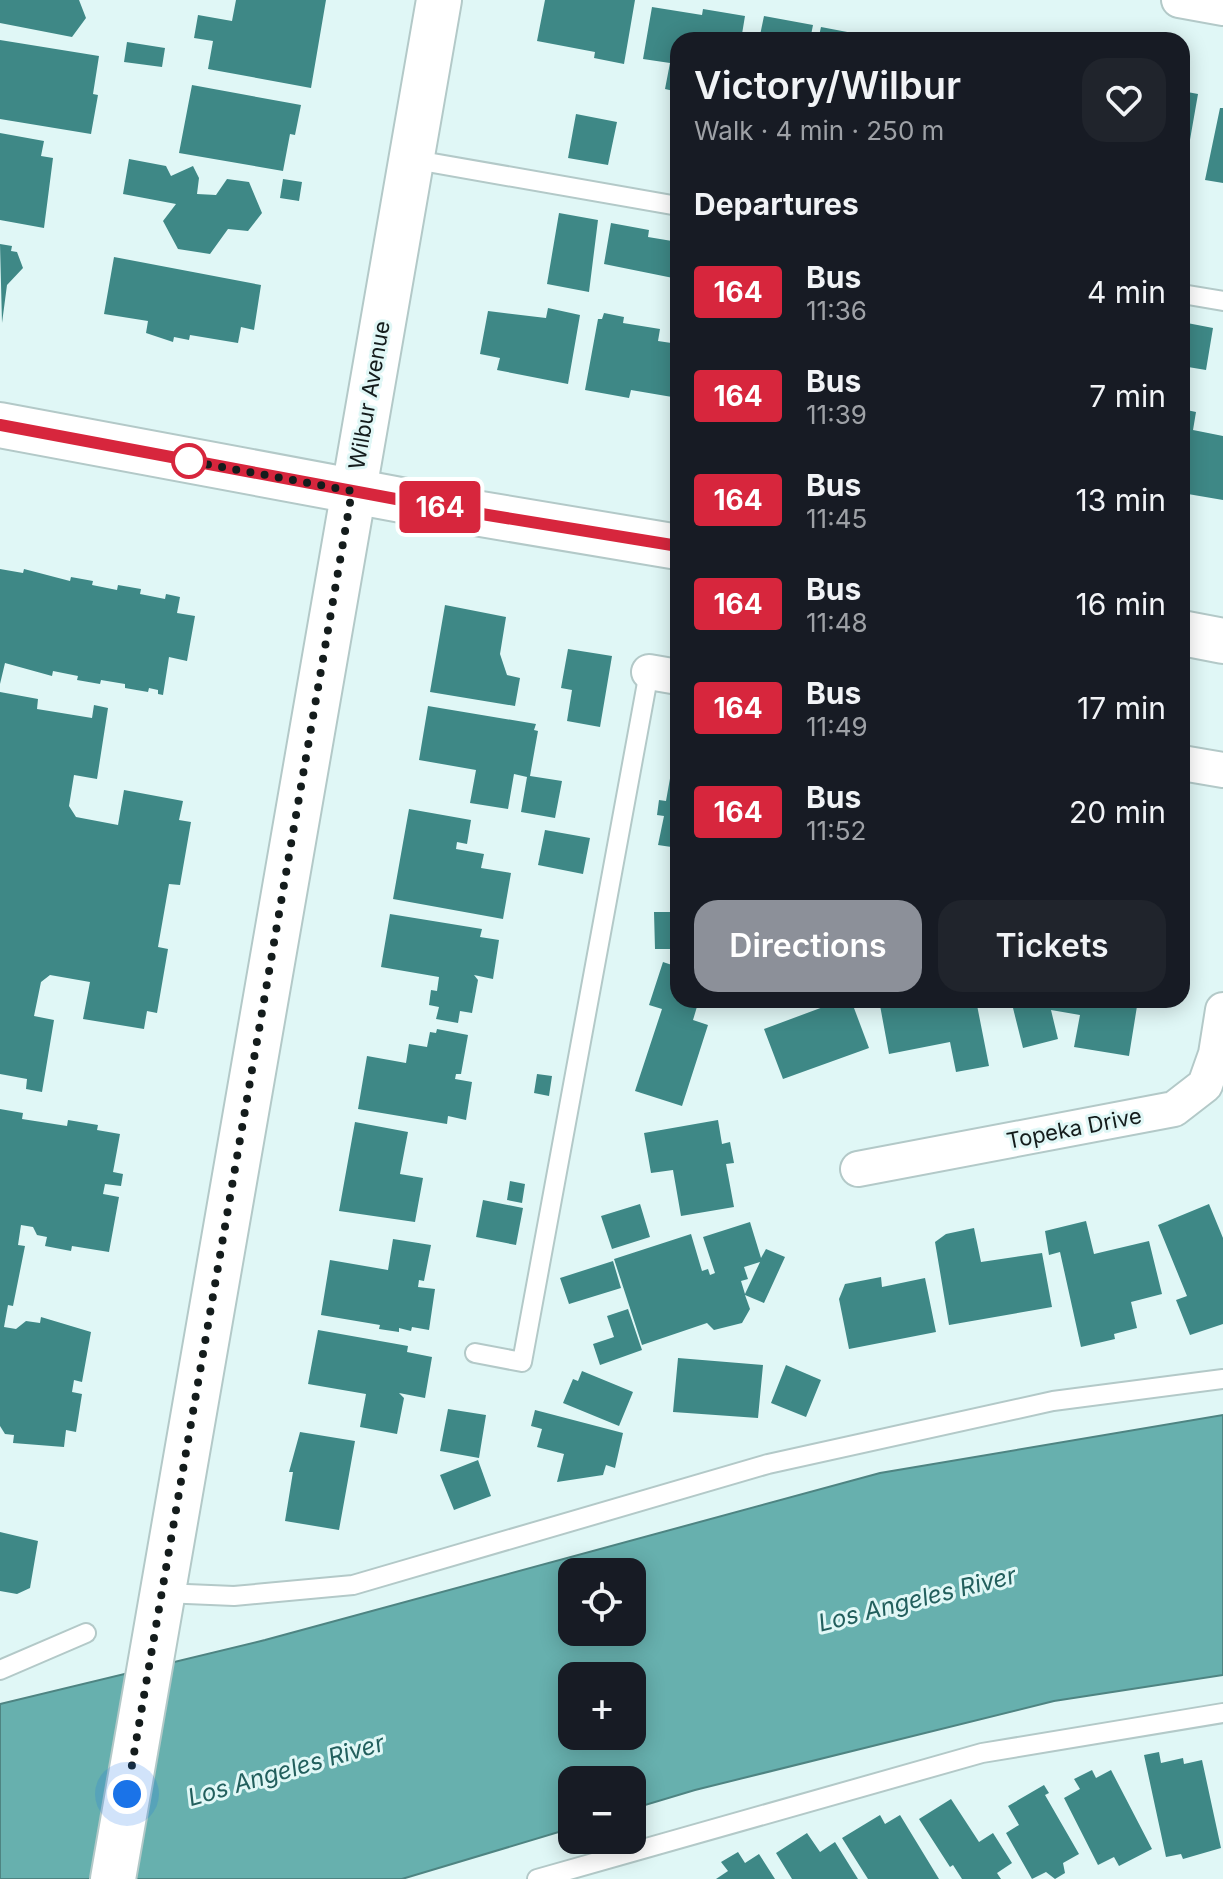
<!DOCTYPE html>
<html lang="en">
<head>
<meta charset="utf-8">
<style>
	:root { --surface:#171b24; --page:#20242c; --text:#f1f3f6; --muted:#9ea1a6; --accent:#8c9099 }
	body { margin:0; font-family:Inter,sans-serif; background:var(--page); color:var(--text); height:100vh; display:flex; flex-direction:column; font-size:30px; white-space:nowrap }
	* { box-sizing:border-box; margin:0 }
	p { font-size:26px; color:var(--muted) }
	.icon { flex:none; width:44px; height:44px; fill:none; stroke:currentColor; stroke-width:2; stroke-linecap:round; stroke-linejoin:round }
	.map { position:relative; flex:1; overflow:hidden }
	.drawer { position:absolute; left:670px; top:32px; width:520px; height:976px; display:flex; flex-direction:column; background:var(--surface); border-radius:24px; box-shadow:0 4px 20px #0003 }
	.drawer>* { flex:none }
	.badge { padding:0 16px; border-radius:6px; font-size:28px; line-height:52px }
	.buttons { position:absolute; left:558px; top:1558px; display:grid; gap:16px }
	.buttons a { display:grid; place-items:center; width:88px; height:88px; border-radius:16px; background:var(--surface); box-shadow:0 4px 20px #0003; font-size:40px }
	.you { position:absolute; width:40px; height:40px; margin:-20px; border:6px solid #fff; border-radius:50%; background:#1a73e8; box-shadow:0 0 0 12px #1a73e833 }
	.map>.badge { position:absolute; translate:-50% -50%; box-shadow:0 0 0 4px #fff }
	h2 { padding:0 24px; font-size:30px; line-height:72px }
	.round { display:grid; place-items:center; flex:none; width:84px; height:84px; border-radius:24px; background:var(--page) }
	.head { display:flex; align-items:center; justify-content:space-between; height:136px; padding:0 24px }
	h1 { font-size:38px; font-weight:600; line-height:60px }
	.primary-button { display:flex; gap:16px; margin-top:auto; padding:16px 24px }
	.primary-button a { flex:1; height:92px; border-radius:24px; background:var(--accent); color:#fff; font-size:32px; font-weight:600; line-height:92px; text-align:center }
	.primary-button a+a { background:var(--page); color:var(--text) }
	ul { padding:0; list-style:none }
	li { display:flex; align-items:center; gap:24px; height:104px; padding:0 24px }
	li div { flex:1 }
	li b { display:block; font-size:30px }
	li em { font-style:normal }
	li .badge { min-width:88px; font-weight:700; text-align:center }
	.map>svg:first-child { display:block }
</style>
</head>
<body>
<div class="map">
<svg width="1223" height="1879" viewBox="0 0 1223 1879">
	<rect width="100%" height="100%" fill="#e0f7f6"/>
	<path fill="#67b0ae" stroke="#4e8482" stroke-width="2" fill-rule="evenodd" d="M 1223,1415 L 1223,1675 L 1054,1701 L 695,1790 L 632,1809 L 632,1780 L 572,1780 L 572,1828 L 402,1879 L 0,1879 L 0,1704 L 265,1640 L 880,1473 ZM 572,1572 L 632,1572 L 632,1632 L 572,1632 ZM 572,1676 L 632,1676 L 632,1736 L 572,1736 Z"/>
	<path fill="#3e8886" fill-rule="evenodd" d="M 0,0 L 79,0 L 86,18 L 72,37 L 0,23 Z
		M 236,0 L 326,0 L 311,88 L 208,69 L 213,41 L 194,38 L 198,15 L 232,21 Z
		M 545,0 L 635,0 L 624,64 L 594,58 L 595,52 L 537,41 Z
		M 652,7 L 702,15 L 703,9 L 745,16 L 741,40 L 678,40 L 678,92 L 665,89 L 670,63 L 643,59 Z
		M 764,16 L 813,25 L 810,40 L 759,40 Z
		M 821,27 L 863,35 L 862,40 L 818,40 Z
		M 0,40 L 99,56 L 93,94 L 98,95 L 91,134 L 0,119 Z
		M 127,42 L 165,48 L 162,67 L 124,62 Z
		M 192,85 L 301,105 L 295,135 L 290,134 L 283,171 L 179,153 Z
		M 1182,91 L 1198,94 L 1184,174 L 1182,174 Z
		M 1220,108 L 1223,108 L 1223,183 L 1205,180 Z
		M 576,114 L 617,122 L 608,165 L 568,158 Z
		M 0,133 L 44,141 L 41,156 L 53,158 L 44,228 L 0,220 Z
		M 129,159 L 166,166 L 171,176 L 193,166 L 199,178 L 197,194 L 216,195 L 227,179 L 249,182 L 262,213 L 248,231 L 228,229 L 210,254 L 178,249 L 163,221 L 176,204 L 123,194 Z
		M 283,179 L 302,182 L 299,201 L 280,198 Z
		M 559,213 L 598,220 L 589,292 L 547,284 Z
		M 611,223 L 649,230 L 648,237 L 678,242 L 678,279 L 604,264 Z
		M 0,244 L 12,246 L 11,251 L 17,252 L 23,268 L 7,285 L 2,323 Z
		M 114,257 L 261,285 L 254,330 L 241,327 L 238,343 L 190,335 L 189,340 L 174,337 L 173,342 L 146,333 L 148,321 L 104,314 Z
		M 548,308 L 580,315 L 568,384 L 497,370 L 500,358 L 480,354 L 488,311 L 546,318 Z
		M 604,313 L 624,317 L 623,323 L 660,329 L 658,341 L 678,344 L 678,398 L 631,390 L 629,398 L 585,390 L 598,319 L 602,319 Z
		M 1182,322 L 1213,328 L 1206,370 L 1182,366 Z
		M 1182,409 L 1196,412 L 1193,430 L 1223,436 L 1223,500 L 1182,493 Z
		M 0,569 L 23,573 L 24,569 L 70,581 L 71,577 L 93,581 L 92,585 L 117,590 L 118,585 L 141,589 L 140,594 L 165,599 L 166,594 L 180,597 L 177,613 L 195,616 L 187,661 L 169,657 L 163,695 L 158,694 L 158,690 L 149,688 L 148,692 L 125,688 L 125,684 L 101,680 L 100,684 L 77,680 L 78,676 L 53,671 L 52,676 L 5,663 L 0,684 Z
		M 445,605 L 506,617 L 500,654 L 507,675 L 520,678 L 515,706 L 430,692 Z
		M 568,649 L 612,656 L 600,727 L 567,721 L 572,690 L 561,688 Z
		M 0,692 L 38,699 L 37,709 L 92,718 L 94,705 L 108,708 L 97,779 L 74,775 L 69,806 L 76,817 L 118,825 L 124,790 L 183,801 L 179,820 L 191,822 L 180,885 L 169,884 L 158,947 L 168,949 L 157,1013 L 147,1011 L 144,1029 L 83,1019 L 90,982 L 50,975 L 41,982 L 34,1016 L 54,1020 L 42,1092 L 26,1089 L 27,1079 L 0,1074 Z
		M 428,706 L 536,724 L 534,730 L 538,731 L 530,776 L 562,781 L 555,818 L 521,812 L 527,777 L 514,774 L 508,809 L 470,803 L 476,770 L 419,760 Z
		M 674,756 L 678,757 L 678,848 L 658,845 L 664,816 L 657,815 L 659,800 L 666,801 Z
		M 409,809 L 471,820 L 467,844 L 457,842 L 456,849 L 484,854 L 481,868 L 511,873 L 503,919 L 393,899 Z
		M 545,830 L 590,838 L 583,874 L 538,865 Z
		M 654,912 L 678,912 L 678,949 L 655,949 Z
		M 390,914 L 482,929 L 480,937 L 499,940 L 493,979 L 474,975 L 478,980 L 472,1013 L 460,1011 L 458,1023 L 436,1019 L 439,1007 L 429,1005 L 431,990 L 437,991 L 439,977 L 381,967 Z
		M 663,962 L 678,967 L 678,1000 L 699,1000 L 693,1020 L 708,1025 L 682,1106 L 635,1091 L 662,1009 L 649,1005 Z
		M 737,1000 L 782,1000 L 782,1005 L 737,1006 Z
		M 842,1000 L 851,1000 L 869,1048 L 783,1079 L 764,1029 Z
		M 879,1000 L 976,1000 L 989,1066 L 956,1072 L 950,1042 L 889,1054 Z
		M 1024,1000 L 1138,1000 L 1129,1056 L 1074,1047 L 1080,1015 L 1051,1010 L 1058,1039 L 1023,1048 L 1013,1008 L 1025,1004 Z
		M 437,1029 L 468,1035 L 461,1074 L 456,1074 L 455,1079 L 472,1082 L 466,1120 L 448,1116 L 447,1124 L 358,1109 L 367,1056 L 406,1063 L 409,1044 L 427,1047 L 430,1032 L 436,1033 Z
		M 537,1074 L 552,1076 L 549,1096 L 534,1093 Z
		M 0,1109 L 23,1113 L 22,1119 L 67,1126 L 68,1120 L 98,1125 L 97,1130 L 120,1134 L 113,1172 L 123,1174 L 121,1186 L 105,1184 L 103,1194 L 119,1197 L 109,1252 L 72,1246 L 71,1251 L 45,1246 L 47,1237 L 37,1235 L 33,1227 L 21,1225 L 18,1245 L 25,1246 L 13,1306 L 8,1305 L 4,1327 L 16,1329 L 26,1321 L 40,1323 L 41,1317 L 91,1332 L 82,1382 L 74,1380 L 72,1392 L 82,1394 L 76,1432 L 66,1430 L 64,1447 L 13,1443 L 14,1435 L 5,1434 L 0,1426 Z
		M 718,1120 L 722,1144 L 730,1142 L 734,1163 L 726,1164 L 734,1207 L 681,1216 L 673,1170 L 651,1173 L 644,1133 Z
		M 355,1122 L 408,1132 L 400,1174 L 423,1178 L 415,1222 L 339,1211 Z
		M 510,1181 L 525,1184 L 522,1203 L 507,1200 Z
		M 483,1200 L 523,1208 L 516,1245 L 476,1237 Z
		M 640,1204 L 650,1237 L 612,1249 L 601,1216 Z
		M 1209,1204 L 1223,1238 L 1223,1324 L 1190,1335 L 1176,1300 L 1187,1296 L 1158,1225 Z
		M 1086,1221 L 1094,1254 L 1149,1241 L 1162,1294 L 1131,1302 L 1137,1328 L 1114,1334 L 1115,1339 L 1081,1347 L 1060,1252 L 1049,1255 L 1045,1231 Z
		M 750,1222 L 761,1258 L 766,1249 L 785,1257 L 764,1303 L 745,1295 L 750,1309 L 742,1323 L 714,1330 L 707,1323 L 642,1345 L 614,1259 L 691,1234 L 702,1271 L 708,1269 L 710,1275 L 715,1273 L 703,1237 ZM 760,1262 L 745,1294 L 741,1281 L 748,1279 L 744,1267 Z
		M 974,1228 L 981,1262 L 1042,1253 L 1052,1307 L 949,1325 L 935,1242 L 946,1234 Z
		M 393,1239 L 431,1245 L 424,1281 L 419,1280 L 418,1287 L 435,1289 L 429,1330 L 412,1327 L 411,1331 L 399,1328 L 399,1332 L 379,1329 L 380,1325 L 321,1315 L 330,1260 L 388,1270 Z
		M 613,1261 L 621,1288 L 569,1304 L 560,1278 Z
		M 881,1277 L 882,1287 L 925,1278 L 936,1332 L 849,1349 L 839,1299 L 845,1284 Z
		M 628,1309 L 642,1350 L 600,1365 L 593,1344 L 614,1337 L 607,1316 Z
		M 318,1330 L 408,1346 L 407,1352 L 432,1357 L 425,1398 L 399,1393 L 404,1398 L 397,1434 L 360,1427 L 366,1394 L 308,1384 Z
		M 678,1358 L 763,1365 L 758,1418 L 673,1412 Z
		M 786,1365 L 821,1380 L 806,1417 L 771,1403 Z
		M 582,1371 L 633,1392 L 619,1426 L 563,1403 L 573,1379 L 578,1381 Z
		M 448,1409 L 486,1415 L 479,1458 L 440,1451 Z
		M 535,1410 L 623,1433 L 615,1468 L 606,1465 L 603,1475 L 557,1482 L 564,1454 L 537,1447 L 542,1429 L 531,1426 Z
		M 300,1432 L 355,1441 L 339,1530 L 285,1521 L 293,1472 L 289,1472 Z
		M 478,1460 L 491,1496 L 454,1510 L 440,1475 Z
		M 0,1532 L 38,1541 L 30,1588 L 17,1594 L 0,1591 Z
		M 1159,1752 L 1161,1763 L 1183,1758 L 1184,1764 L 1202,1760 L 1221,1848 L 1183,1859 L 1181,1854 L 1166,1857 L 1144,1755 Z
		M 1092,1770 L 1096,1778 L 1111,1770 L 1152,1849 L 1119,1866 L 1114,1857 L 1098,1865 L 1064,1798 L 1080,1789 L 1074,1779 Z
		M 1044,1785 L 1049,1793 L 1045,1795 L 1079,1854 L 1063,1863 L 1065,1873 L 1055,1879 L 1046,1872 L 1032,1879 L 1006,1833 L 1019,1825 L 1008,1806 Z
		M 951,1799 L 979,1842 L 993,1833 L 1012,1863 L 997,1873 L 1001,1879 L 962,1879 L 953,1865 L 950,1867 L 919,1819 Z
		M 880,1815 L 885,1824 L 900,1815 L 939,1879 L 868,1879 L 842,1838 Z
		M 807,1833 L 820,1852 L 835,1842 L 858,1879 L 792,1879 L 776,1853 Z
		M 738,1852 L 745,1863 L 759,1854 L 775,1879 L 716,1879 L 728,1871 L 721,1862 Z"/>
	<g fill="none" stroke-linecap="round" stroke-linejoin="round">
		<g stroke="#b3c9c8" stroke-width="22">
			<path id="service" d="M 410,159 L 678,206
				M 1182,294 L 1223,301
				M 475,1353 L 522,1362 L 649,672
				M 163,1593 L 234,1596 L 353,1585 L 768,1464 L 1053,1401 L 1223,1379
				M 0,1670 L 86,1633
				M 537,1879 L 982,1753 L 1223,1713"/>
		</g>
		<g stroke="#b3c9c8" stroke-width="38">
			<path id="minor" d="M 1179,0 L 1223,8
				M 649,672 L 678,677
				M 1182,763 L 1223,770
				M 858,1169 L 1174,1109 L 1205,1085 L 1216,1054 L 1223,1010"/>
		</g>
		<g stroke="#b3c9c8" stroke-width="48">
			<path id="secondary" d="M 113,1879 L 439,0"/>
		</g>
		<g stroke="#b3c9c8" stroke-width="48">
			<path id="primary" d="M 0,425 L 433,506 L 678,547
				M 1182,633 L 1223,641"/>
		</g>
		<use href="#service" stroke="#fff" stroke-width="18"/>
		<use href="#minor" stroke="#fff" stroke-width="34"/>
		<use href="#secondary" stroke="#fff" stroke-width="44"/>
		<use href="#primary" stroke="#fff" stroke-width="44"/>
	</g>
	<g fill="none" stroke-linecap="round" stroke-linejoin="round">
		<g stroke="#fff" stroke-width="18">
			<path id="line" d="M 0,425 L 433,506 L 678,546"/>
		</g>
		<use href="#line" stroke="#d7263d" stroke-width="12"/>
		<path stroke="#141c1c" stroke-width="8" stroke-dasharray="0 14.4" d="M 127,1794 L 352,491 L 184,460 L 189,461"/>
	</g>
	<circle fill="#fff" stroke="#d7263d" stroke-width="4" cx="189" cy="461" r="16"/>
	<g text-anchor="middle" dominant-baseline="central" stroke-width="6" stroke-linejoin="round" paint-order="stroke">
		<g font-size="22" fill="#141c1c" stroke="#e0f7f6">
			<text transform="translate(369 395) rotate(-80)">Wilbur Avenue</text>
			<text transform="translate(1074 1128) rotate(-11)">Topeka Drive</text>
		</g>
		<g font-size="24" font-style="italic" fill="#225f5d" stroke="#e0f7f6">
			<text transform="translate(917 1599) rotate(-14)">Los Angeles River</text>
			<text transform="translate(286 1770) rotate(-16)">Los Angeles River</text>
		</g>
	</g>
</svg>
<div class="buttons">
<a><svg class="icon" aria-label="locate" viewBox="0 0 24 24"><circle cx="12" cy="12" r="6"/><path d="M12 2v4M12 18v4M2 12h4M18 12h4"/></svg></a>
<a>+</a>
<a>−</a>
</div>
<div class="you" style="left:127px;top:1794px"></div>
<b class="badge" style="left:440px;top:507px;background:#d7263d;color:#fff">164</b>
<section class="drawer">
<div class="head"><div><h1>Victory/Wilbur</h1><p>Walk · 4 min · 250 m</p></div><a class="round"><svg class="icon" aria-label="heart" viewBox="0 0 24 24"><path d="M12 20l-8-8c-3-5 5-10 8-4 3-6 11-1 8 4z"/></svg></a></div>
<h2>Departures</h2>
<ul>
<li><span class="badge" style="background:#d7263d;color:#fff">164</span><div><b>Bus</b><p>11:36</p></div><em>4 min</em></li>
<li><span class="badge" style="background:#d7263d;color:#fff">164</span><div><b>Bus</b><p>11:39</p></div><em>7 min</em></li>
<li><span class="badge" style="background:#d7263d;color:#fff">164</span><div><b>Bus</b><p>11:45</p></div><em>13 min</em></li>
<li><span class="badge" style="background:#d7263d;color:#fff">164</span><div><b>Bus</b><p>11:48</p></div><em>16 min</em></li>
<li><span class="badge" style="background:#d7263d;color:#fff">164</span><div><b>Bus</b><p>11:49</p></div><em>17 min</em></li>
<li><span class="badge" style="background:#d7263d;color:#fff">164</span><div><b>Bus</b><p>11:52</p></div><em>20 min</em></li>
</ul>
<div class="primary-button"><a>Directions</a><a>Tickets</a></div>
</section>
</div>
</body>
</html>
